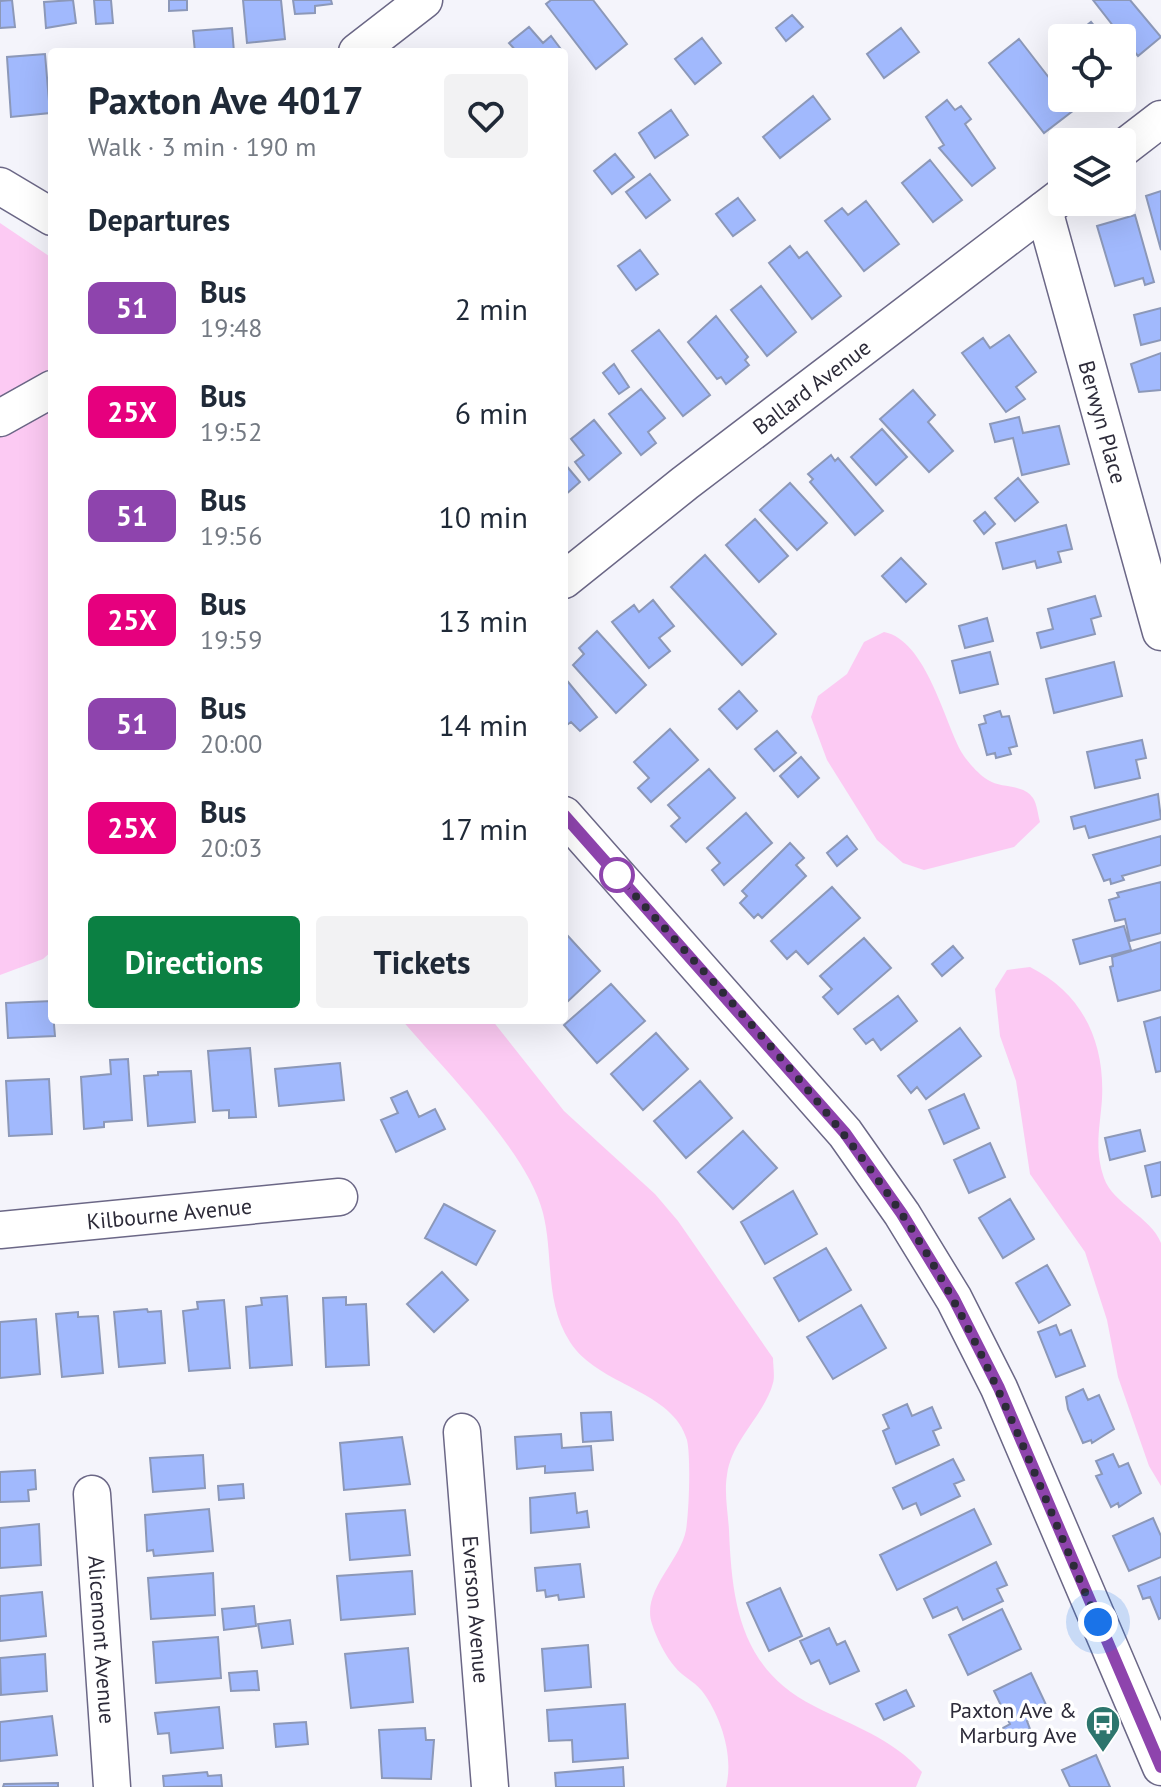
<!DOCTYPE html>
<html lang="en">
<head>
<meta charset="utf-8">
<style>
	:root { --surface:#fff; --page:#f2f2f3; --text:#1f2937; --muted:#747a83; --accent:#0b8043 }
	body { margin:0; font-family:"PT Sans",sans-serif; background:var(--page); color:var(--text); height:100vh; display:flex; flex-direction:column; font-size:30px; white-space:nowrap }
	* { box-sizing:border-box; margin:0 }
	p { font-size:26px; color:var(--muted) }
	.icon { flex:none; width:44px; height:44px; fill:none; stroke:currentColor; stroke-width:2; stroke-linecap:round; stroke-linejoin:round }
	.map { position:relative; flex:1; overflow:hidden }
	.side { position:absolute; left:48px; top:48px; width:520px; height:976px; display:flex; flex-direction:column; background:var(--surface); border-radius:8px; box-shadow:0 8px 32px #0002 }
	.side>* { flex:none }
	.badge { padding:0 16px; border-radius:12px; font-size:28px; line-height:52px }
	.controls { position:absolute; left:1048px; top:24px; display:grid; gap:16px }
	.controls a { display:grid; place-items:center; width:88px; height:88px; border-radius:8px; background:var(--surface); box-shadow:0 8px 32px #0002; font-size:40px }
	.you { position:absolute; width:40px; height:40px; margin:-20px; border:6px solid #fff; border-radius:50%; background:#1a73e8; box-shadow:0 0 0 12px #1a73e833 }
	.map>.badge { position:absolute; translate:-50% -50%; box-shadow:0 0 0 4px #fff }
	h2 { padding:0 40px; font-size:30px; line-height:72px }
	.round { display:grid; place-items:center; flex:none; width:84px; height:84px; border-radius:8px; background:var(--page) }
	.summary { display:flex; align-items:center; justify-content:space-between; height:136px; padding:0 40px }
	h1 { font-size:38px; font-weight:700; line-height:60px }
	.button { display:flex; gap:16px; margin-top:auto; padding:16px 40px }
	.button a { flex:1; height:92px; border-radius:8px; background:var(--accent); color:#fff; font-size:32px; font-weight:700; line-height:92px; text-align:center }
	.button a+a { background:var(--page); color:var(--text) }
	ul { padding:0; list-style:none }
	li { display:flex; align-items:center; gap:24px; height:104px; padding:0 40px }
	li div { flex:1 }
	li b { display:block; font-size:30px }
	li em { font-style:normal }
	li .badge { min-width:88px; font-weight:700; text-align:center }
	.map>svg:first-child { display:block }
</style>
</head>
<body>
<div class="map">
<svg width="1161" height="1787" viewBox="0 0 1161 1787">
	<rect width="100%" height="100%" fill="#f4f4fb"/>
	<path fill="#fccaf3" d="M 0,223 L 52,258 L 52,951 L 43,959 L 0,975 Z
		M 884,632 C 926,640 944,721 962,753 C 967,761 979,775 988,780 C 1001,789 1023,783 1033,798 C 1037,804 1038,815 1040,822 L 1014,847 L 924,870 L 903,863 L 877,840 L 827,760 L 811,717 L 818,696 L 847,674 L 864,642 Z
		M 1030,967 C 1082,993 1105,1041 1102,1099 C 1100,1128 1094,1149 1104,1178 C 1113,1204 1151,1217 1161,1243 L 1161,1486 L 1149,1466 L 1118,1377 L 1107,1320 L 1085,1252 L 1030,1174 L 1016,1081 L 1000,1036 L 995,989 L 1007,970 Z
		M 402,1020 L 492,1020 L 564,1111 L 655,1194 L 678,1221 L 773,1358 C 773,1365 775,1376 773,1383 C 764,1416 732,1439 727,1475 C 724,1492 728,1513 729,1530 C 732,1605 741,1669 814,1706 C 853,1726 892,1738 922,1772 L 916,1787 L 726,1787 C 734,1756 721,1716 702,1691 C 694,1681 682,1676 675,1667 C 666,1657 656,1637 652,1624 C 641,1591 680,1562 686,1530 C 689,1512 691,1458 687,1440 C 673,1390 598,1386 570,1342 C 544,1301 554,1257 543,1213 C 528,1152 444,1070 402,1020 Z"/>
	<path fill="#a1b9fd" stroke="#8c98b8" stroke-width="2" d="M 12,0 L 15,27 L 0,28 L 0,1 Z
		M 73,0 L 76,23 L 46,28 L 44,2 Z
		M 94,0 L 111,0 L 113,23 L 96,24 Z
		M 169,0 L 187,0 L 187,10 L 169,11 Z
		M 243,0 L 281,0 L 285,39 L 247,43 Z
		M 293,0 L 331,0 L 332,4 L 315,6 L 315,13 L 295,14 Z
		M 551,0 L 593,0 L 627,44 L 596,69 L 546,4 Z
		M 1093,0 L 1130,0 L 1161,37 L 1138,56 L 1128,44 L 1122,48 L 1122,38 L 1111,38 L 1107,33 L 1114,27 Z
		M 792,15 L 803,27 L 786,41 L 776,28 Z
		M 1091,22 L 1104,38 L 1071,38 Z
		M 529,27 L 543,43 L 551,36 L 563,52 L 517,52 L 509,43 Z
		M 232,28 L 234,52 L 195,52 L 193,31 Z
		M 901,28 L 919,52 L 884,78 L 867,54 Z
		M 702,38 L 721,63 L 695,84 L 675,59 Z
		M 1019,39 L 1074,110 L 1044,133 L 989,63 Z
		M 45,54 L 50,113 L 11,117 L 7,57 Z
		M 813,96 L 830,119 L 780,158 L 763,137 Z
		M 947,100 L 955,110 L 961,106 L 971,119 L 965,124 L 995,168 L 972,186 L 939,148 L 944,145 L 926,117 Z
		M 671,110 L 688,135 L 655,158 L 639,133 Z
		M 615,154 L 634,177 L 612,194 L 594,171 Z
		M 930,160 L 962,200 L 933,222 L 902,183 Z
		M 650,174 L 670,200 L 646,218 L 626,192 Z
		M 1161,191 L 1161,250 L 1146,196 Z
		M 738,198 L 755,220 L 733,236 L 716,214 Z
		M 866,201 L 899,244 L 864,271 L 825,221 L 842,208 L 848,215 Z
		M 1135,215 L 1154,282 L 1145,285 L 1143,278 L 1115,286 L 1097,226 Z
		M 790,246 L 799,258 L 807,252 L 841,296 L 812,319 L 769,263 Z
		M 640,250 L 658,274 L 636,290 L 618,266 Z
		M 761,286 L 796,332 L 767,356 L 731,310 Z
		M 1161,308 L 1161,340 L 1141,345 L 1134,315 Z
		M 716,316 L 748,357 L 745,360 L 749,365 L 726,384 L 721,377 L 717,379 L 688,342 Z
		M 659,330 L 710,395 L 683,416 L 632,351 Z
		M 1009,335 L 1036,372 L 1016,387 L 1025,399 L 1006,412 L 962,353 L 983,338 L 990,348 Z
		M 1161,353 L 1161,390 L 1139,392 L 1131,364 Z
		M 614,364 L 629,387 L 619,394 L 603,373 Z
		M 641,389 L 665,418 L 648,432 L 656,443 L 641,455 L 609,414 Z
		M 913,390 L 935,415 L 928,422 L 953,451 L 929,472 L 880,419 Z
		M 1019,417 L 1023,433 L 1059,426 L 1069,464 L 1022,475 L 1013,438 L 995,442 L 990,424 Z
		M 594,420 L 621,453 L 589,480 L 575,462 L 584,455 L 571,439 Z
		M 882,429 L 907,457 L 876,485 L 851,457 Z
		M 831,455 L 835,461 L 838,458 L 883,511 L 855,535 L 810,482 L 813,479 L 808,474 Z
		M 564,463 L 580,482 L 564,496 Z
		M 1018,478 L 1038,502 L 1015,521 L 995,498 Z
		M 790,483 L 827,523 L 797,550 L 760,510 Z
		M 985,512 L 995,524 L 984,534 L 974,521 Z
		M 755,519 L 788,556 L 759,582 L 726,545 Z
		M 1066,525 L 1072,549 L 1058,552 L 1061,562 L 1037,568 L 1035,561 L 1003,569 L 996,543 Z
		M 705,555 L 776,634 L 742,665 L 671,587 Z
		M 901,558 L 926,584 L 906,602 L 882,576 Z
		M 1095,596 L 1101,616 L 1091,619 L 1095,634 L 1041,648 L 1037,633 L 1053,629 L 1048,609 Z
		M 653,600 L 674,626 L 659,638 L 670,651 L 649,668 L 612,622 L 634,605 L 639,612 Z
		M 987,618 L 993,641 L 965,648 L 959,626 Z
		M 597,631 L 646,685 L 616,713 L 573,665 L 584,654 L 579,648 Z
		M 990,652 L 998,684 L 960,693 L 952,661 Z
		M 1114,662 L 1122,696 L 1054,713 L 1046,679 Z
		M 564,677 L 597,717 L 580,731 L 571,722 L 564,727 Z
		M 739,691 L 757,711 L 737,729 L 719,709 Z
		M 1000,711 L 1002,717 L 1009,716 L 1017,746 L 1009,748 L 1011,754 L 996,758 L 995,753 L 987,755 L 979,725 L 986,723 L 984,716 Z
		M 670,729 L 698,760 L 651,802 L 638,788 L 649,778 L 634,762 Z
		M 777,731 L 796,753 L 774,771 L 755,749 Z
		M 1142,740 L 1146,758 L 1136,760 L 1140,778 L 1095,788 L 1087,752 Z
		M 801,757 L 819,778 L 798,797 L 780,776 Z
		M 709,769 L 735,798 L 686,842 L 671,826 L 680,818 L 668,805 Z
		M 1158,794 L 1161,819 L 1089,838 L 1085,826 L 1074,829 L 1071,817 Z
		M 746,813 L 772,843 L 724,885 L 712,870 L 720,863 L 707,848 Z
		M 847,836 L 857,849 L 837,866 L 827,853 Z
		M 1161,836 L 1161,865 L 1122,876 L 1124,880 L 1111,884 L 1110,879 L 1104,881 L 1093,855 Z
		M 790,843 L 804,858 L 796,865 L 806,876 L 762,918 L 758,914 L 754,918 L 740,903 L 747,896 L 742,891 Z
		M 1161,882 L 1161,933 L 1130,941 L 1125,919 L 1115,921 L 1109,900 L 1119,897 L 1117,893 Z
		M 832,887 L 860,918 L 808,964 L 796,951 L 787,959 L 771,941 Z
		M 1124,926 L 1131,950 L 1080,964 L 1073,940 Z
		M 567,935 L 600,971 L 564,1005 L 564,938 Z
		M 864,938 L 891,968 L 838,1014 L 823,997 L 832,989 L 820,976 Z
		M 1161,942 L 1161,990 L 1118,1001 L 1110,967 L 1113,966 L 1112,957 Z
		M 953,946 L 963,958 L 942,976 L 932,964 Z
		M 611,984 L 645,1021 L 597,1063 L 564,1025 Z
		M 898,996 L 917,1021 L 881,1050 L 873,1039 L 866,1044 L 854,1029 Z
		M 52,1001 L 55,1036 L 8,1038 L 6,1003 Z
		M 1161,1017 L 1161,1071 L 1156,1072 L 1144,1022 Z
		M 960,1028 L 981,1056 L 926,1099 L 917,1087 L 911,1093 L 898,1076 Z
		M 656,1033 L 688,1069 L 643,1110 L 611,1074 Z
		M 250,1048 L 256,1117 L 229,1118 L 229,1110 L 213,1111 L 208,1051 Z
		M 128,1059 L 132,1120 L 104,1122 L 104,1127 L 84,1129 L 81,1077 L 111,1074 L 110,1060 Z
		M 340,1063 L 344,1100 L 279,1106 L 275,1069 Z
		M 191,1071 L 195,1122 L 148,1126 L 144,1076 L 158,1075 L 158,1072 Z
		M 49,1079 L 52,1134 L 9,1136 L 6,1081 Z
		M 700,1081 L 732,1118 L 686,1158 L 654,1121 Z
		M 407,1091 L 419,1117 L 435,1109 L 445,1129 L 396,1152 L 381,1120 L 398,1113 L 391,1098 Z
		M 964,1094 L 979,1128 L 944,1144 L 929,1110 Z
		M 1140,1130 L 1145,1151 L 1110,1160 L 1105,1138 Z
		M 743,1131 L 777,1168 L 733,1209 L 698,1172 Z
		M 990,1143 L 1005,1177 L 969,1193 L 954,1160 Z
		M 1161,1162 L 1161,1195 L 1152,1197 L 1145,1166 Z
		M 793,1191 L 817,1234 L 765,1264 L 741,1222 Z
		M 1010,1199 L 1034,1239 L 1003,1258 L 979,1218 Z
		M 444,1204 L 495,1231 L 476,1265 L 425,1238 Z
		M 826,1248 L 851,1290 L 799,1321 L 774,1278 Z
		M 1047,1265 L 1070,1305 L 1039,1323 L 1016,1283 Z
		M 442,1272 L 468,1300 L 434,1332 L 407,1304 Z
		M 287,1296 L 292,1365 L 250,1368 L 246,1307 L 262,1305 L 261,1298 Z
		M 346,1297 L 346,1305 L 366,1304 L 369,1365 L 326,1367 L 323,1298 Z
		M 224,1300 L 230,1368 L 189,1371 L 183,1311 L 198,1309 L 197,1302 Z
		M 861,1305 L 886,1348 L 833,1379 L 807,1337 Z
		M 147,1309 L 148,1312 L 161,1311 L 165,1363 L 119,1367 L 114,1312 Z
		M 78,1312 L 78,1317 L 98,1316 L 103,1373 L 62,1377 L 56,1314 Z
		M 36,1319 L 40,1374 L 0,1378 L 0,1322 Z
		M 1056,1325 L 1060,1335 L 1071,1330 L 1085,1366 L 1056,1377 L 1038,1332 Z
		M 1083,1389 L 1088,1400 L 1099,1395 L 1114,1429 L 1092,1443 L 1091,1440 L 1083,1443 L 1068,1409 L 1066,1397 Z
		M 907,1404 L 912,1416 L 932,1407 L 941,1428 L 933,1431 L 939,1445 L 896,1464 L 883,1431 L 889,1428 L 883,1415 Z
		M 611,1412 L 613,1440 L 583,1442 L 581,1413 Z
		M 561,1434 L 562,1448 L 591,1446 L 593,1470 L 545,1473 L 545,1466 L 517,1469 L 515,1437 Z
		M 402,1437 L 410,1484 L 344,1490 L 340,1443 Z
		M 1113,1454 L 1119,1467 L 1128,1463 L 1141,1493 L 1119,1507 L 1118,1503 L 1111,1507 L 1096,1476 L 1102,1474 L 1096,1461 Z
		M 203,1455 L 205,1488 L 153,1492 L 150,1458 Z
		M 953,1459 L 964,1480 L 954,1484 L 960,1496 L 921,1515 L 916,1503 L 903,1509 L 893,1488 Z
		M 35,1470 L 36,1489 L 28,1490 L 29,1501 L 0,1502 L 0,1472 Z
		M 243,1484 L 244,1498 L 219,1500 L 218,1486 Z
		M 575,1493 L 577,1513 L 587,1511 L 589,1527 L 531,1533 L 530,1498 Z
		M 209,1509 L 213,1551 L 154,1556 L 153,1550 L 147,1551 L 145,1515 Z
		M 974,1509 L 991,1544 L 897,1590 L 880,1555 Z
		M 405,1510 L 410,1555 L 350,1560 L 346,1514 Z
		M 1153,1518 L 1161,1536 L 1161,1557 L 1129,1571 L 1113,1536 Z
		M 39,1524 L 41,1565 L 0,1568 L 0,1528 Z
		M 996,1562 L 1007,1585 L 997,1589 L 1003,1601 L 963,1620 L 957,1607 L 933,1618 L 924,1599 Z
		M 580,1564 L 584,1597 L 559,1600 L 558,1595 L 546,1597 L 545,1590 L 537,1591 L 535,1568 Z
		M 412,1571 L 415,1614 L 341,1620 L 337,1576 Z
		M 213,1573 L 215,1615 L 151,1619 L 148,1578 Z
		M 1161,1577 L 1161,1618 L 1159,1619 L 1150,1597 L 1143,1599 L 1138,1586 Z
		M 780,1588 L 802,1636 L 769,1651 L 747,1603 Z
		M 42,1592 L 46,1636 L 0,1641 L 0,1596 Z
		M 254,1606 L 256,1626 L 224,1630 L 222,1609 Z
		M 1002,1609 L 1021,1649 L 968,1675 L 949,1635 Z
		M 290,1620 L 293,1644 L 262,1648 L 258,1624 Z
		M 829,1628 L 837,1645 L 845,1641 L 859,1671 L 830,1684 L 819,1660 L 811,1664 L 800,1641 Z
		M 218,1637 L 221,1678 L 156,1683 L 153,1642 Z
		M 588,1645 L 591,1687 L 545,1691 L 542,1649 Z
		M 408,1648 L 413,1702 L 351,1708 L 345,1654 Z
		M 45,1654 L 47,1691 L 1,1695 L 0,1658 Z
		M 257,1671 L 259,1690 L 231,1691 L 229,1673 Z
		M 1031,1673 L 1049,1711 L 1027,1721 L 1030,1729 L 1008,1740 L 1003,1728 L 1010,1724 L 994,1691 Z
		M 906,1690 L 914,1706 L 884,1720 L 876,1704 Z
		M 625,1704 L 628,1758 L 573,1762 L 572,1740 L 549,1741 L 547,1710 Z
		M 219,1707 L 223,1748 L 171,1753 L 169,1733 L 158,1734 L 155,1713 Z
		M 52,1716 L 57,1755 L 0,1761 L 0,1722 Z
		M 306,1722 L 308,1744 L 276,1747 L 274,1724 Z
		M 425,1728 L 426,1740 L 434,1740 L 431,1779 L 382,1778 L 379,1730 Z
		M 1096,1755 L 1110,1787 L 1070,1787 L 1062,1770 Z
		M 623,1767 L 624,1787 L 556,1787 L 555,1773 Z
		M 207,1772 L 208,1776 L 221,1775 L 222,1786 L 164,1787 L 163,1776 Z
		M 58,1783 L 58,1787 L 3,1787 L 4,1784 Z"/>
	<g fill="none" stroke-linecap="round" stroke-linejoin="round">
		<g stroke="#6b6786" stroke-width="39">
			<g id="minor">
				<path d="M 357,52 L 424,0"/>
				<path d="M 1122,149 L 1161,119"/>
				<path d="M 0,186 L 52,217"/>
				<path id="s1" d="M 1044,210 L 1161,632"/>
				<path d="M 0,418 L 52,389"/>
				<path id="s2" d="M 564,580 L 685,483 L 1062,196"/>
				<path d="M 564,815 L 845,1133 L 902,1214 L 954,1299 L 999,1388 L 1161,1767"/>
				<path id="s3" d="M 0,1230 L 339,1197"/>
				<path id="s4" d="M 462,1432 L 490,1787"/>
				<path id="s5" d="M 92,1494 L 112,1787"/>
			</g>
		</g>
		<use href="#minor" stroke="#fff" stroke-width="36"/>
	</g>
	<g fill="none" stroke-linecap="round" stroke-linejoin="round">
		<g stroke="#fff" stroke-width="18">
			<path id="line" d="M 564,815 L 845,1133 L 902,1214 L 954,1299 L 999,1388 L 1161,1767"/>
		</g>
		<use href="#line" stroke="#8e44ad" stroke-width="12"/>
		<path stroke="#2d2b39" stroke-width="8" stroke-dasharray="0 14.4" d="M 617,875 C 714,985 819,1091 901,1213 C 986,1340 1037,1483 1098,1622"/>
	</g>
	<defs>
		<g id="bus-pin" transform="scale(1.8)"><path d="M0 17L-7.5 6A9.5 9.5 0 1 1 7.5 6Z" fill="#2d756d" stroke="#fff"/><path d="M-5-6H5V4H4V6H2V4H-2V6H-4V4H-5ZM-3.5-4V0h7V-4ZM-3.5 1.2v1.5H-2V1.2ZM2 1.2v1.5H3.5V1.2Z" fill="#fff"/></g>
	</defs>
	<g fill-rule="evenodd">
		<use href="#bus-pin" x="1103" y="1723"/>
	</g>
	<circle fill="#fff" stroke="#8e44ad" stroke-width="4" cx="617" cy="875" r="16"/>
	<g text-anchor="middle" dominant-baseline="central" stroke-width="7" stroke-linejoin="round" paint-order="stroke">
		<g font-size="22" fill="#2d2b39" stroke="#fff">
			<text stroke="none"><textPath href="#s2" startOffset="314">Ballard Avenue</textPath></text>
			<text stroke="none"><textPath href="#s1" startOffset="220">Berwyn Place</textPath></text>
			<text stroke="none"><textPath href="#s3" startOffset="170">Kilbourne Avenue</textPath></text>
			<text stroke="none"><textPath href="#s4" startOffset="178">Everson Avenue</textPath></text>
			<text stroke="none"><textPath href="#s5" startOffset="146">Alicemont Avenue</textPath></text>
		</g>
		<g font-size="22" fill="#2d2b39" stroke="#fff" text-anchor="end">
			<text x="1077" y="1710">Paxton Ave &amp;<tspan x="1077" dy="25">Marburg Ave</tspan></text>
		</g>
	</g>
</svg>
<div class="controls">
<a><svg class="icon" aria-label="locate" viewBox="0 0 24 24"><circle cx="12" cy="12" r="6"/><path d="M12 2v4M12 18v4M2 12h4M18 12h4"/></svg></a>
<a><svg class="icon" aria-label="layers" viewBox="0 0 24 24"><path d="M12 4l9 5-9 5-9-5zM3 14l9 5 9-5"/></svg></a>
</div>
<div class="you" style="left:1098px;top:1622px"></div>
<section class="side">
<div class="summary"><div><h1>Paxton Ave 4017</h1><p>Walk · 3 min · 190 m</p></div><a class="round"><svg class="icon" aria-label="heart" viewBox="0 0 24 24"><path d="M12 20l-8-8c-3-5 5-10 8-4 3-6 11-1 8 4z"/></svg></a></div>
<h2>Departures</h2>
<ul>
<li><span class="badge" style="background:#8e44ad;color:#fff">51</span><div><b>Bus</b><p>19:48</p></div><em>2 min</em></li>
<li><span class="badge" style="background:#e6007e;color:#fff">25X</span><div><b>Bus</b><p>19:52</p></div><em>6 min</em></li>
<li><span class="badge" style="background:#8e44ad;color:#fff">51</span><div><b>Bus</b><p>19:56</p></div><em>10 min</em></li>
<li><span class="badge" style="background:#e6007e;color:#fff">25X</span><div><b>Bus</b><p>19:59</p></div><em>13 min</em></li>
<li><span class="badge" style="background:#8e44ad;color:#fff">51</span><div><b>Bus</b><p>20:00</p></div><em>14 min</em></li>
<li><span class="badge" style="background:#e6007e;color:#fff">25X</span><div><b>Bus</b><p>20:03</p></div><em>17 min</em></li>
</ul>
<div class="button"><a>Directions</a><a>Tickets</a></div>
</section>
</div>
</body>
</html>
